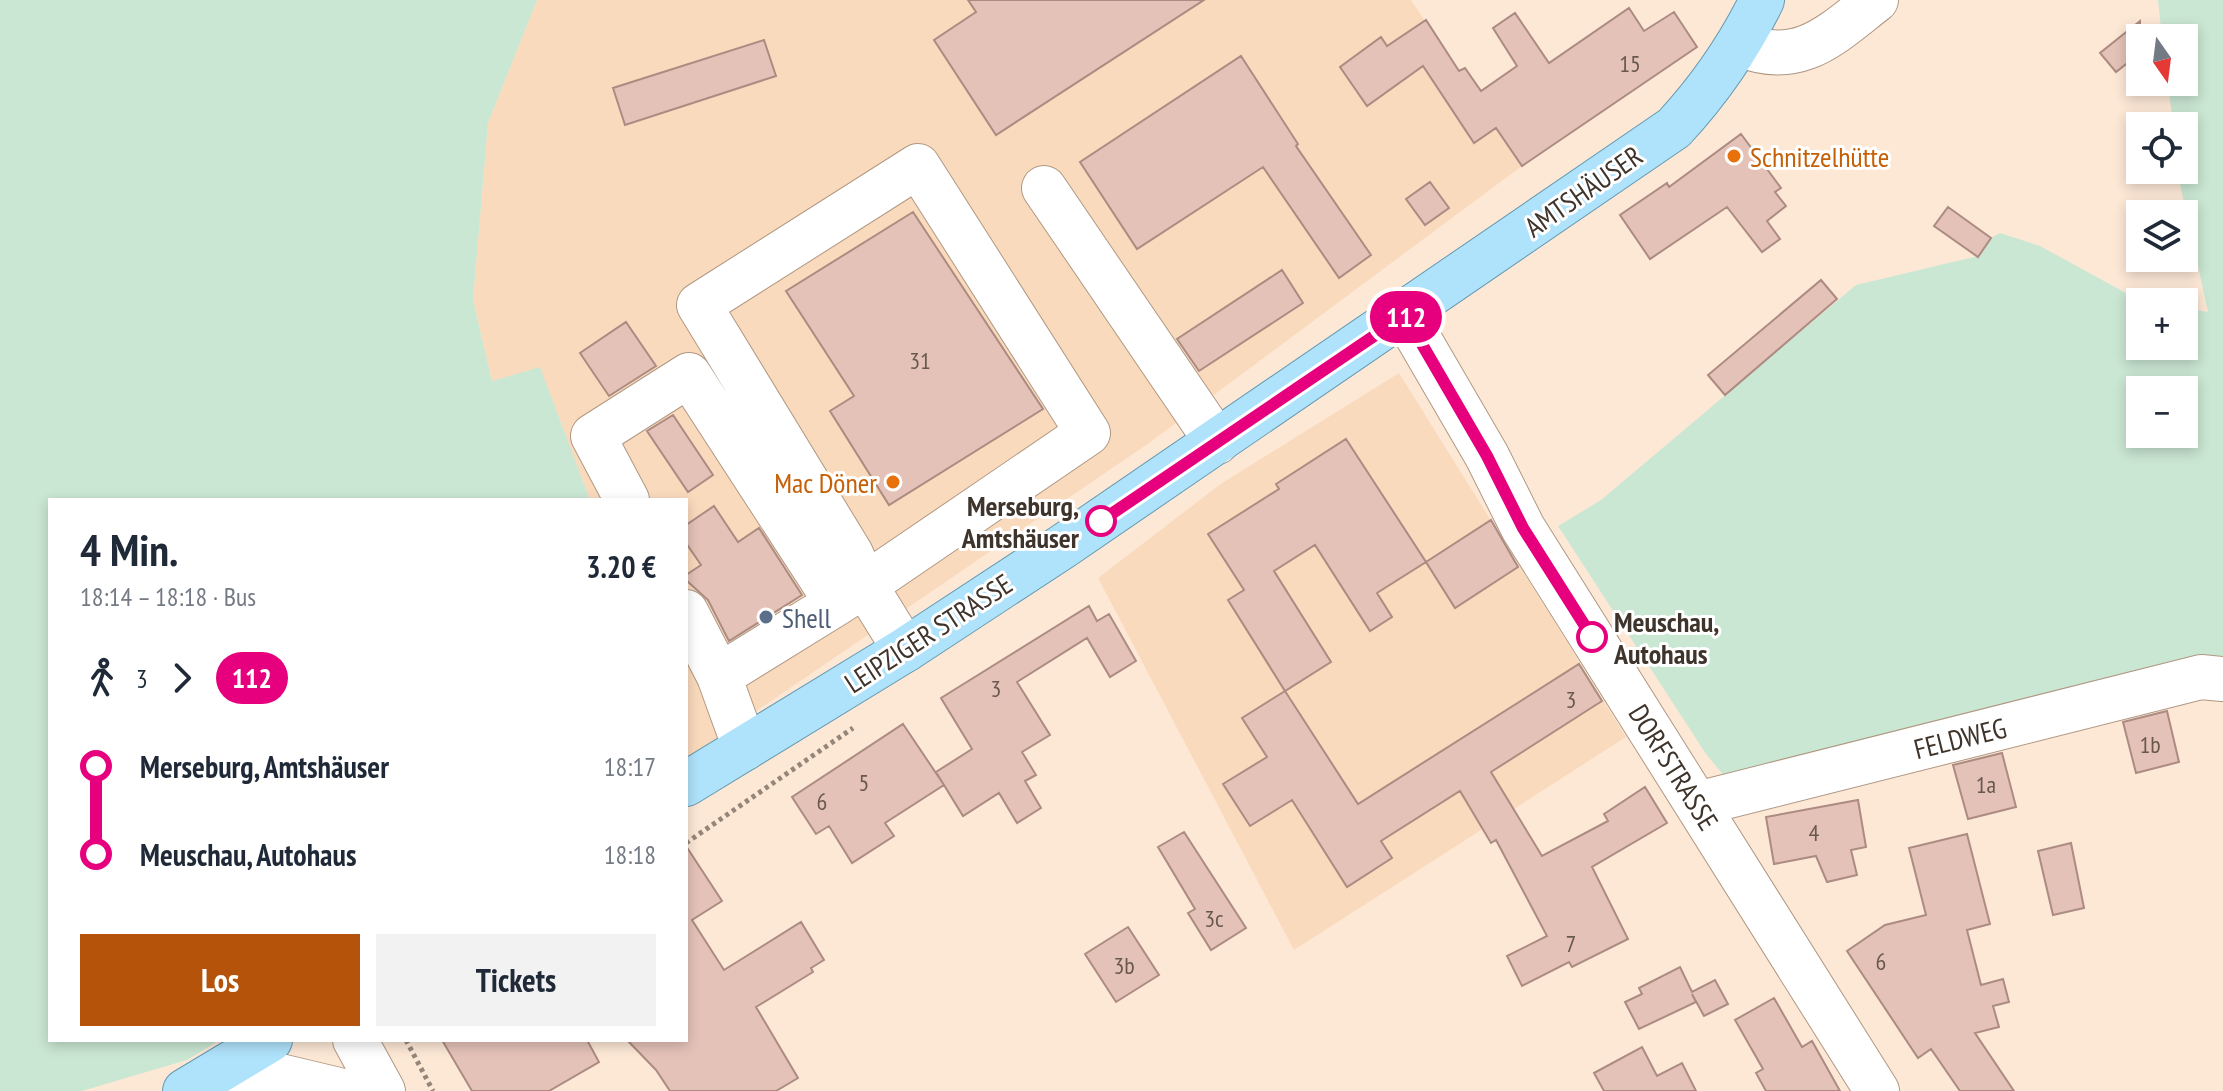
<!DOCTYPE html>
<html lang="de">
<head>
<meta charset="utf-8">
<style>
	:root { --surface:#fff; --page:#f2f2f3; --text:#1f2937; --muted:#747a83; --accent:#b45309 }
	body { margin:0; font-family:"PT Sans Narrow",sans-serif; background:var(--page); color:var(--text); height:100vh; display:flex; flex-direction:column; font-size:30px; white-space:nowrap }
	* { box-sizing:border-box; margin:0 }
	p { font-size:26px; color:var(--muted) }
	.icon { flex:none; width:44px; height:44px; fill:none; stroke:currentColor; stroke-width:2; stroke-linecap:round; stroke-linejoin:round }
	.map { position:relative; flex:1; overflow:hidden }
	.side { position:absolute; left:48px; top:498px; width:640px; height:544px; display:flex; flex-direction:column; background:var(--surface); border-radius:0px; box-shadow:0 4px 12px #0003 }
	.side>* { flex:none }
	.badge { padding:0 16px; border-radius:26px; font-size:28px; line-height:52px }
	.needle { width:52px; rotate:166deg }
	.buttons { position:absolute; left:2126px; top:24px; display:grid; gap:16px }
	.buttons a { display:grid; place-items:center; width:72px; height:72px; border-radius:0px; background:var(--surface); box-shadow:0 4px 12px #0003; font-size:40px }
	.map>.badge { position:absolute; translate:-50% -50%; box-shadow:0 0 0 4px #fff }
	.legs { display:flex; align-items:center; gap:12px; height:88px; padding:0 32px; font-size:26px }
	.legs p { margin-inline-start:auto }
	.headline { display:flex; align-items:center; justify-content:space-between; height:136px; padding:0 32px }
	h1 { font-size:44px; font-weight:800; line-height:60px }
	.primary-button { display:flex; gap:16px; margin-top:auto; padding:16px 32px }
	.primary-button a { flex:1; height:92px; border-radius:0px; background:var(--accent); color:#fff; font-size:32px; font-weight:800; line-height:92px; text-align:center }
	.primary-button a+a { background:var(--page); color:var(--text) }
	ul { padding:0 32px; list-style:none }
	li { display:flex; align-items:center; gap:28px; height:88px; font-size:30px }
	li i { display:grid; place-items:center; width:12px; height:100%; margin:0 10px; background:currentColor }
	li i::after { content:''; width:20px; height:20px; margin:-10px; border:6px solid; border-radius:50%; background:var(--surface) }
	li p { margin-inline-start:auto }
	li:first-child i { background:linear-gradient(#0000 50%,currentColor 0) }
	li:last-child i { background:linear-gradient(currentColor 50%,#0000 0) }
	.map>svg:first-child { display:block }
</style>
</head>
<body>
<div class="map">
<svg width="2223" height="1091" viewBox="0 0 2223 1091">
	<rect width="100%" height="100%" fill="#fde8d6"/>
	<path fill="#fadabd" d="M 537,0 L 1411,0 L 1522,166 L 1149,443 L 686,759 L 686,500 L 590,500 L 540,368 L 492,381 L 473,300 L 488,123 Z
		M 1399,373 L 1626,737 L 1294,950 L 1098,578 L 1222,483 Z"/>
	<path fill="#cae7d3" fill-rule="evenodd" d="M 0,0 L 537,0 L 488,123 L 473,300 L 492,381 L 540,367 L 590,500 L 50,500 L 50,1040 L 220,1040 L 187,1060 L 82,1091 L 0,1091 Z
		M 2158,0 L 2223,0 L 2223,665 L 1725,777 L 1706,754 L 1558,526 L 1601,500 L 1856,285 L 1978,256 L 1991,238 L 2000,233 L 2040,246 L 2135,298 L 2154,302 L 2140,302 L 2140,346 L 2184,346 L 2184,308 L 2208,312 L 2180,184 L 2178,170 L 2184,170 L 2184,126 L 2173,126 L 2168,82 L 2184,82 L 2184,38 L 2162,38 ZM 2140,390 L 2184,390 L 2184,434 L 2140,434 Z"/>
	<path fill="#e4c2b8" stroke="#ac8b82" stroke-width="2" d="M 968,0 L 1204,0 L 996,135 L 934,40 L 976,12 Z
		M 1629,8 L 1644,31 L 1674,12 L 1697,47 L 1522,166 L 1496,128 L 1474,143 L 1423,66 L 1367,106 L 1340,67 L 1381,37 L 1387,46 L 1426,20 L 1459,71 L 1465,68 L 1481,91 L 1517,66 L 1493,28 L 1515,13 L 1549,63 Z
		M 2140,21 L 2140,53 L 2116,72 L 2100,53 Z
		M 764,40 L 776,76 L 625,125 L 613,88 Z
		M 1241,56 L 1298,144 L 1296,146 L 1371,255 L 1339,278 L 1263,167 L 1137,249 L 1080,162 Z
		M 1741,134 L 1781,188 L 1775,192 L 1786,206 L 1767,221 L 1780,239 L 1762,252 L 1727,207 L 1650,259 L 1620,215 L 1667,183 L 1669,187 Z
		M 1430,182 L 1449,208 L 1425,225 L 1406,199 Z
		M 1948,207 L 1991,238 L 1978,257 L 1934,226 Z
		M 913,212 L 1043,409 L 889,505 L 830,411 L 854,396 L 786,291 Z
		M 1282,270 L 1303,303 L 1199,371 L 1177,339 Z
		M 1821,280 L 1837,299 L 1725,395 L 1708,375 Z
		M 626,322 L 656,366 L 609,396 L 580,353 Z
		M 673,415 L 713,475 L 688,492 L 647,431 Z
		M 1346,439 L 1426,562 L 1377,593 L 1392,617 L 1370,631 L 1315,545 L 1274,571 L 1331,662 L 1285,691 L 1228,600 L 1244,590 L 1208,534 L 1279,489 L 1276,484 Z
		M 714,506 L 738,542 L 759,528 L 802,595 L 729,641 L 708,600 L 686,580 L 686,575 L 701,565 L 686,543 L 686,525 Z
		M 1491,520 L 1518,567 L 1455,608 L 1426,562 Z
		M 1089,606 L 1097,621 L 1109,614 L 1136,661 L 1110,677 L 1087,638 L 1017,682 L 1050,735 L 1022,752 L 1036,775 L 1025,781 L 1041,808 L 1017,823 L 999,793 L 963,816 L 936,772 L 972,749 L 941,698 Z
		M 1579,664 L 1602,701 L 1491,772 L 1542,856 L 1608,821 L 1604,814 L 1645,787 L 1667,823 L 1592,867 L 1628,939 L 1572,967 L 1569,962 L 1522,986 L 1507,956 L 1547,936 L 1496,840 L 1491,843 L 1460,791 L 1381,841 L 1392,858 L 1347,887 L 1292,800 L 1250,826 L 1223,784 L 1267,757 L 1242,718 L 1285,691 L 1358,804 Z
		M 2167,711 L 2179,762 L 2136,773 L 2123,722 Z
		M 903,724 L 944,785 L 885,823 L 894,836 L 852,863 L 829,826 L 816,834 L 792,797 Z
		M 2002,753 L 2016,807 L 1968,819 L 1953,765 Z
		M 1858,800 L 1866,847 L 1851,850 L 1857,875 L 1827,882 L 1816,856 L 1774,864 L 1766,817 Z
		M 1184,832 L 1246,928 L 1211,950 L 1188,913 L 1195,909 L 1158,847 Z
		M 1967,834 L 1990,924 L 1967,930 L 1981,985 L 2003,979 L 2009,1002 L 1993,1006 L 1999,1027 L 1975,1033 L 2014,1091 L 1960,1091 L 1931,1049 L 1918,1058 L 1847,951 L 1885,925 L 1926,915 L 1909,848 Z
		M 2071,843 L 2084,908 L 2053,915 L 2038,851 Z
		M 686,846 L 722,901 L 692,920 L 724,970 L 801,922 L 824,960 L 811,968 L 813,972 L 756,1007 L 798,1078 L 776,1091 L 670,1091 L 656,1070 L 627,1040 L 686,1040 Z
		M 1128,927 L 1159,975 L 1116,1002 L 1085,954 Z
		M 1680,967 L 1692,992 L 1715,980 L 1728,1004 L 1704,1016 L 1692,994 L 1696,1002 L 1639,1029 L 1625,1002 L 1642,994 L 1639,988 Z
		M 1774,998 L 1802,1047 L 1812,1041 L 1840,1091 L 1766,1091 L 1756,1073 L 1763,1069 L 1735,1020 Z
		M 442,1040 L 587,1040 L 599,1062 L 549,1091 L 472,1091 Z
		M 1642,1047 L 1657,1076 L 1682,1063 L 1696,1091 L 1604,1091 L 1594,1073 Z"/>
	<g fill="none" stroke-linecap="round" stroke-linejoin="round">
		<g stroke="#b09883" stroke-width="46">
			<path id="minor" d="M 1739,44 C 1799,69 1831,35 1876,0
				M 1044,188 L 1217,442
				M 1405,315 L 1487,456 L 1523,528 L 1877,1091
				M 627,500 L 593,436 L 689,375 L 837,603 L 865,585 L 1088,433 L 918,166 L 699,305 L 851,554 L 865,585 L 905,650
				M 686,612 L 719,676 L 745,748
				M 719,676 L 837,603
				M 1697,804 L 2201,677 L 2223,679
				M 355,1040 L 383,1091
				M 188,1091 L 280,1076 L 343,1091"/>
		</g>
		<g stroke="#6599b0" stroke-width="46">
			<path id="major" d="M 686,784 L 905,650 L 1062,547 L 1674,128 C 1711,88 1738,49 1762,0
				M 185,1091 L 270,1040"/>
		</g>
		<path stroke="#958679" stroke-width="5" stroke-dasharray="4 4" stroke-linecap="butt" d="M 686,843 L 853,728
			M 406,1040 L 433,1091"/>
		<use href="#minor" stroke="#fff" stroke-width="44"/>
		<use href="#major" stroke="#afe2fb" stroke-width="44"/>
	</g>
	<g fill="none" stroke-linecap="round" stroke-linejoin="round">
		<g stroke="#fff" stroke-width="18">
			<path id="line-1" d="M 1101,521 L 1405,315 L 1487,456 L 1523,528 L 1592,637"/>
		</g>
		<use href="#line-1" stroke="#e6007e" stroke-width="12"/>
	</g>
	<g fill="#e8710a" stroke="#fff" stroke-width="3">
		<circle cx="1734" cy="156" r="8"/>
		<circle cx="893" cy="482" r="8"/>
	</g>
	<g fill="#fff" stroke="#e6007e" stroke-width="4">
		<circle cx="1101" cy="521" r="14"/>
		<circle cx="1592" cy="637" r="14"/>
	</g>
	<circle fill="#5c6f8a" stroke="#fff" stroke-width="3" cx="766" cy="617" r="8"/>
	<g text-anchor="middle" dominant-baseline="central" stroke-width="6" stroke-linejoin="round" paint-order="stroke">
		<g font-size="24" fill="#68584e">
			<text x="1630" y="63">15</text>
			<text x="920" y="360">31</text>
			<text x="996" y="688">3</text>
			<text x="1571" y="699">3</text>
			<text x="2150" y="744">1b</text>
			<text x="864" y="782">5</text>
			<text x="1986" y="784">1a</text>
			<text x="822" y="801">6</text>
			<text x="1814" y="832">4</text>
			<text x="1214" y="918">3c</text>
			<text x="1571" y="943">7</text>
			<text x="1881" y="961">6</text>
			<text x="1124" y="965">3b</text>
		</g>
		<g font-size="28" fill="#c56008" stroke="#fff" text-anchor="start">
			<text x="1750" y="156">Schnitzelhütte</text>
			<text x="877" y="482" text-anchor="end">Mac Döner</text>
		</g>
		<g font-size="28" fill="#3e342b" stroke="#fff">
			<text transform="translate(1583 191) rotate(-35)">AMTSHÄUSER</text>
			<text transform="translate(928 633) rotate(-33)">LEIPZIGER STRASSE</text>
			<text transform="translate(1960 738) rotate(-14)">FELDWEG</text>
			<text transform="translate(1674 767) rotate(58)">DORFSTRASSE</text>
		</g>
		<g font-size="28" font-weight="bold" fill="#3e342b" stroke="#fff" text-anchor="end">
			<text x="1079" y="505">Merseburg,<tspan x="1079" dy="32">Amtshäuser</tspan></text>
			<text x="1614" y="621" text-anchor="start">Meuschau,<tspan x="1614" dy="32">Autohaus</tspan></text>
		</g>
		<g font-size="28" fill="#4e5e75" stroke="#fff" text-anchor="start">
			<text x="782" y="617">Shell</text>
		</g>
	</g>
</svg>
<div class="buttons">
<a><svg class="needle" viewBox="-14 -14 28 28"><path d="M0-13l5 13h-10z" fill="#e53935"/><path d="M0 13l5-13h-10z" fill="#747a83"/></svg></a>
<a><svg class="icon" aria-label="locate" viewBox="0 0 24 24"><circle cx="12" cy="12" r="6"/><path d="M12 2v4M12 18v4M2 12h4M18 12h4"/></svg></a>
<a><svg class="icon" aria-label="layers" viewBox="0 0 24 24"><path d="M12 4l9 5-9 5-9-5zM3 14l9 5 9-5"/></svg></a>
<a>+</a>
<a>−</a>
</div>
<b class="badge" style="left:1406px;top:317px;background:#e6007e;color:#fff">112</b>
<section class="side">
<div class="headline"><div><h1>4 Min.</h1><p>18:14 – 18:18 · Bus</p></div><b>3.20 €</b></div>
<div class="legs"><svg class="icon" aria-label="walk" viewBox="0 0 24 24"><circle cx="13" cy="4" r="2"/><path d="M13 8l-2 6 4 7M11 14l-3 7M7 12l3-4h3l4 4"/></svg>3<svg class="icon" aria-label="forward" viewBox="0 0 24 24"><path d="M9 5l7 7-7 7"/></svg><b class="badge" style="background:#e6007e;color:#fff">112</b></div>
<ul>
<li><i style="color:#e6007e"></i><b>Merseburg, Amtshäuser</b><p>18:17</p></li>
<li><i style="color:#e6007e"></i><b>Meuschau, Autohaus</b><p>18:18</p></li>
</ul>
<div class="primary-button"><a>Los</a><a>Tickets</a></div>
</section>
</div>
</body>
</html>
